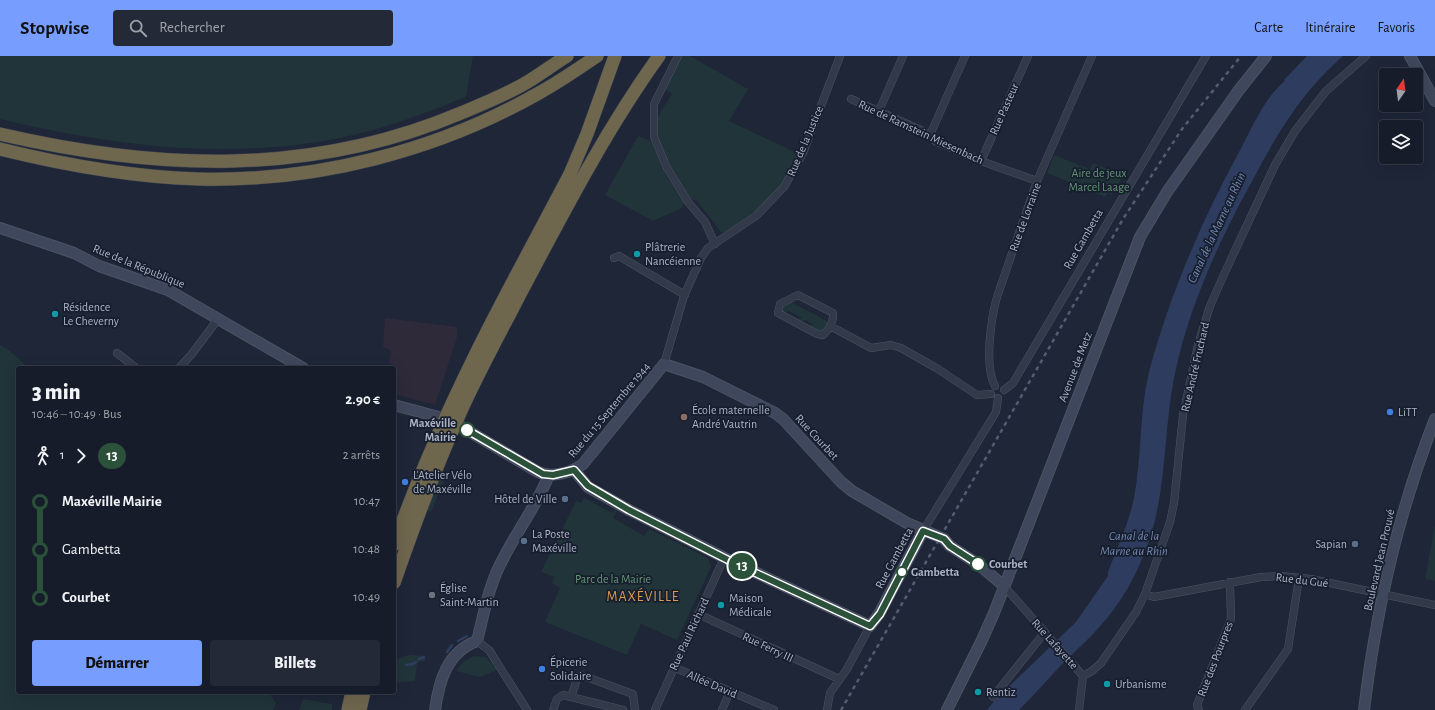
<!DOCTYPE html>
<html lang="fr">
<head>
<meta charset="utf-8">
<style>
	:root { --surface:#161c2a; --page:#232936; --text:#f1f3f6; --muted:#9ea1a8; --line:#353a47; --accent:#779dff }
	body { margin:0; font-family:"Alegreya Sans",sans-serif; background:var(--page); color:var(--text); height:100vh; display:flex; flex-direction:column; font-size:15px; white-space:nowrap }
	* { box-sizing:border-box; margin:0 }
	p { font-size:13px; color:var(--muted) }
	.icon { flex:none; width:22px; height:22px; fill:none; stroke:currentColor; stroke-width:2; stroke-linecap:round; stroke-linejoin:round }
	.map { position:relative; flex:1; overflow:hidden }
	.drawer { position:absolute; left:16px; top:310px; width:380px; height:328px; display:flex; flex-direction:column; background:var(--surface); border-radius:4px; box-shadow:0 4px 16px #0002,0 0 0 1px var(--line) }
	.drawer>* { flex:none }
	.badge { padding:0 8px; border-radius:13px; font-size:14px; line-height:26px }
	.needle { width:26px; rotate:14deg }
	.controls { position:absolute; left:1379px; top:12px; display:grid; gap:8px }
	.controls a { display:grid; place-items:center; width:44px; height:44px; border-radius:4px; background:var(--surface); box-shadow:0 4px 16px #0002,0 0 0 1px var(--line); font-size:20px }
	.map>.badge { position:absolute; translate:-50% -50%; box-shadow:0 0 0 2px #fff }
	.legs { display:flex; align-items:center; gap:6px; height:44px; padding:0 16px; font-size:13px }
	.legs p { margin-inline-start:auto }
	.overview { display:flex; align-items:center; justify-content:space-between; height:68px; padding:0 16px }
	h1 { font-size:22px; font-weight:800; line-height:30px }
	.cta { display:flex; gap:8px; margin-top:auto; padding:8px 16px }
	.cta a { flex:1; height:46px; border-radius:4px; background:var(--accent); color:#111; font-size:16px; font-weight:800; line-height:46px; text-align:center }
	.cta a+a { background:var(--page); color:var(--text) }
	ul { padding:0 16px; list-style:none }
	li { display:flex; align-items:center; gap:14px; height:48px; font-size:15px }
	li i { display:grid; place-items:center; width:6px; height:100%; margin:0 5px; background:currentColor }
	li i::after { content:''; width:10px; height:10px; margin:-5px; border:3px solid; border-radius:50%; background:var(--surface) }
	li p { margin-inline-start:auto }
	li:first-child i { background:linear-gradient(#0000 50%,currentColor 0) }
	li:last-child i { background:linear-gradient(currentColor 50%,#0000 0) }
	header { display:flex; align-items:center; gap:24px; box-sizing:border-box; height:56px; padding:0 20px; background:var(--accent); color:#111 }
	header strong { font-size:19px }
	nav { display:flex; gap:22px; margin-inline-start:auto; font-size:14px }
	.search { width:280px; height:36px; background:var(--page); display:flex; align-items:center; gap:10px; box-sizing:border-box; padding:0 14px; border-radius:4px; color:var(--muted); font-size:15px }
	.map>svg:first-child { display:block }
</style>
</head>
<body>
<header>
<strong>Stopwise</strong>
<div class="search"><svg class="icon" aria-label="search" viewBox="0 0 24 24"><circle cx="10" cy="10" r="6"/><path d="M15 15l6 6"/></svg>Rechercher</div>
<nav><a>Carte</a><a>Itinéraire</a><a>Favoris</a></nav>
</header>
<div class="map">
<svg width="1435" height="654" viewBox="0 0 1435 654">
	<rect width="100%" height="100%" fill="#1e2638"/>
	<path fill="#2e2a39" d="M 385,262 L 457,271 L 457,281 L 435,349 L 394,338 L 395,309 L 389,307 L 391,294 L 383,291 Z"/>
	<path fill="#203439" d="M 0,0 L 473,0 L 466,41 C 433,54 400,67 366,76 C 245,107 120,92 0,63 Z
		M 680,0 L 690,0 L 748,33 L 729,65 L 799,98 L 779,133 L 759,153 L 726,176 L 721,176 L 697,145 L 690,143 L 670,111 L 670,107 C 663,101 653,75 656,66 C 659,57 667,46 672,38 L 664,33 Z
		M 638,80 L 651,85 L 665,118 L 684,146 L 682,152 L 653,165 L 605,139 Z
		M 1054,99 L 1090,113 L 1093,107 L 1124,120 L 1111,139 L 1108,137 L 1105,141 L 1047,117 Z
		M 789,245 L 829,266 L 822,277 L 808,270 L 813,268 L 806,264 L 800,266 L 796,264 L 802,262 L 789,255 L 782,257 L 781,251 Z
		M 0,289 L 10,295 L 29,312 L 18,312 L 18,636 L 268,636 L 276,647 L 273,654 L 0,654 Z
		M 420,406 L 447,417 L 431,456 L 404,445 Z
		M 584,442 L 613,457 L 615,453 L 617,454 L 613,462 L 644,480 L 649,473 L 708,502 L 711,511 L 677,584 L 641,568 L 627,599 L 545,566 L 560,532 L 552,527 L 555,521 L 541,516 L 576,445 L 581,447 Z
		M 1435,469 L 1435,525 L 1425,523 Z
		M 409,599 L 425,600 L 425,606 L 420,605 L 417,608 L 415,625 L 394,627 L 394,604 Z
		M 474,600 L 486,601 L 497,614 L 480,621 L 456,615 L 463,606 Z
		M 303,643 L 332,648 L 332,654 L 299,654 Z"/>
	<path fill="#2e3d5f" d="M 1307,0 L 1343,0 C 1300,38 1277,78 1251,127 C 1217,189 1188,253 1174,322 C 1163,379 1167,439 1146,493 C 1139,511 1130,530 1119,546 C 1103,570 1083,588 1063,607 C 1048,623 1034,639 1019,654 L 987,654 L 995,644 L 1076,566 L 1108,520 L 1108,516 C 1117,492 1129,467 1134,442 C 1142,400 1139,357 1149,316 C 1169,241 1201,166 1238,98 C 1252,73 1263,43 1285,25 L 1284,24 Z"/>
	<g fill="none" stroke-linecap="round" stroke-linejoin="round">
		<path stroke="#2e3d5f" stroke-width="2.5" d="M 458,585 L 467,580
			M 447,596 L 452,589
			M 419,603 L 424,601
			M 406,609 L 413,608 L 416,606"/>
		<g stroke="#4c5364" stroke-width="8">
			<path id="street" d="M 678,0 L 654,48 L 654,81 L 667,112 L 688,146 L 705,166 L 715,188
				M 851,43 L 923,75 L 935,85 L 981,105 L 1037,125
				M 879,55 L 903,0
				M 930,79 L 965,0
				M 981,105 L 1028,0
				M 614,202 L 619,200 L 685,239
				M 798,239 L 833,257 C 834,265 829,274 823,279 L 817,278 L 778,257 L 780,248 Z
				M 830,270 L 871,292 L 891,289 L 901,292 L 938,313 L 977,339 L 991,338
				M 117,297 L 136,312
				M 664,308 L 684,240 L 701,202 L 708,192 L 756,160 L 784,131 L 803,97 L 840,0
				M 179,312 L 191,299 L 218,263
				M 995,330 C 984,311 991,262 997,241 L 1037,125 L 1092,0
				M 1004,334 L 1013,327 L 1206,0
				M 923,475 L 996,356 L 998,342
				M 1004,530 L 1083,620 L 1079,654
				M 1145,538 L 1154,541 L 1261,521 L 1282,520 L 1311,523 L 1435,549
				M 698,558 L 839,623
				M 477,585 L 489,594 L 527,654
				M 673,611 L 774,654
				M 1083,620 L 1092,615 L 1101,607 L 1136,556 L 1145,538 L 1170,466 L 1174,447 L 1183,359 L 1198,289 L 1210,250 L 1226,214 L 1275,109 L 1295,75 L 1326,35 L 1366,0
				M 571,641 L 578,620 L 581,619 L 633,638 L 635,654
				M 993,641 L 1045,576
				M 553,654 L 557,643 L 563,639 L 623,654
				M 655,654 L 724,502
				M 722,654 L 730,635
				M 827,654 L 830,637 L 847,613 L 870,570
				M 1199,654 L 1197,649 L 1231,563 L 1230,526
				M 1245,654 L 1288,593 L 1299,522"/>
		</g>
		<g stroke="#4c5364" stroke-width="12">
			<path id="secondary" d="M 1410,0 L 1435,45
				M 0,172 L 74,197 L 99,210 L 168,234 L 303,312
				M 394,349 L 450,364 L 538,416 C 552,422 571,417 583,408 L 664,308 L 703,321 L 775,357 L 783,363 L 841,426 L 852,435 L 907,467 L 944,483 L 950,490 L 978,508 L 1004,530
				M 574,414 L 588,431 L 629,454 L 733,506 L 870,570 L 879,558 L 923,475
				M 435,654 C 439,625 447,596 477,585 C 484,557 489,528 503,503 C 517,475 537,449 549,419
				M 947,654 L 982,584 L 994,557 L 1140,181 L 1167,136 L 1239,34 L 1266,0
				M 1364,654 C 1376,554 1398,457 1435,363"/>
		</g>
		<g stroke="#394050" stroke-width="14">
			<path id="highway" d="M 0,78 C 156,114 310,121 461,57 C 483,48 508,38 529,25 C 542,17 554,8 567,0
				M 0,93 C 65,109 132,121 199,123 C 316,126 437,95 539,37 C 559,26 578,13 597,0
				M 508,235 L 570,118 L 587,78 L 615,0
				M 519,240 C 562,159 605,75 659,0
				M 348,654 L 352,636
				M 360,654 L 364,636"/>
		</g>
		<use href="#street" stroke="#323949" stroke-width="7"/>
		<use href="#secondary" stroke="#3f475c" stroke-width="10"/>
		<use href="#highway" stroke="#6f664e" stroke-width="13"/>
		<path stroke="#535c70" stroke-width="2.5" stroke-dasharray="4 4" stroke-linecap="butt" d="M 841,654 L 1123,163 L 1182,73 L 1241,0"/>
		<g stroke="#394050" stroke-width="14" stroke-linecap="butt">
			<path id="highway-bridge" d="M 394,489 C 425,401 464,318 508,235
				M 394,527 C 414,469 435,413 460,357 C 478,317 499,279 519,240"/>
		</g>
		<use href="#highway-bridge" stroke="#6f664e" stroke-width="13"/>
	</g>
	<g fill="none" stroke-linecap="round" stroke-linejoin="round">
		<g stroke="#fff" stroke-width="9">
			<path id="line-1" d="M 467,374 L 543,418 L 553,419 L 574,414 L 588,430 L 629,454 L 732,506 L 870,570 L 880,558 L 923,475 L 944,483 L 950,490 L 978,508"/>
		</g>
		<use href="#line-1" stroke="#2b513a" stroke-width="6"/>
	</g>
	<g fill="#0f9aa8" stroke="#171e2d" stroke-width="1.5">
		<circle cx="637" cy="198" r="4"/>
		<circle cx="55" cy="258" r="4"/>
		<circle cx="721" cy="549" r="4"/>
		<circle cx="1107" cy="628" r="4"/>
		<circle cx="978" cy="636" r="4"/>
	</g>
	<g fill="#3f7fe0" stroke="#171e2d" stroke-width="1.5">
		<circle cx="1390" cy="356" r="4"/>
		<circle cx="405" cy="426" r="4"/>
		<circle cx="542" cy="613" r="4"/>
	</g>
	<circle fill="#8d6e63" stroke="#171e2d" stroke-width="1.5" cx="684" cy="361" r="4"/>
	<g fill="#fff" stroke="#2b513a" stroke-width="2">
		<circle cx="467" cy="374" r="7"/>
		<circle cx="978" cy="508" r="7"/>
		<circle cx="902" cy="516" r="5"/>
	</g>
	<g fill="#5c6f8a" stroke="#171e2d" stroke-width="1.5">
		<circle cx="565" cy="443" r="4"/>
		<circle cx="524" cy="485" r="4"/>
		<circle cx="1355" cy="488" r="4"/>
	</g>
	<circle fill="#6b7280" stroke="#171e2d" stroke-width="1.5" cx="432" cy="539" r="4"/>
	<g text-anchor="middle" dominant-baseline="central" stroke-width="3.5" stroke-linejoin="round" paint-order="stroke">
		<g font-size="12" fill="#acb3c6" stroke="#171e2d">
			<text transform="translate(1004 53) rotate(-66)">Rue Pasteur</text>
			<text transform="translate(921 76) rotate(25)">Rue de Ramstein Miesenbach</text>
			<text transform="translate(805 85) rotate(-67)">Rue de la Justice</text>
			<text transform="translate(1025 161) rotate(-70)">Rue de Lorraine</text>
			<text transform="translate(1083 183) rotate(-60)">Rue Gambetta</text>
			<text transform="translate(139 210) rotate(22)">Rue de la République</text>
			<text transform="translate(1075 311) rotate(-69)">Avenue de Metz</text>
			<text transform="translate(1195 311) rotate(-77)">Rue André Fruchard</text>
			<text transform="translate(609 354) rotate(-50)">Rue du 15 Septembre 1944</text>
			<text transform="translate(817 381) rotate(47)">Rue Courbet</text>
			<text transform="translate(894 502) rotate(-62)">Rue Gambetta</text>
			<text transform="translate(1379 504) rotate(-77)">Boulevard Jean Prouvé</text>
			<text transform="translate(1302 524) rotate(7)">Rue du Gué</text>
			<text transform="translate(689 578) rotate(-65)">Rue Paul Richard</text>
			<text transform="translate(1055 588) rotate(48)">Rue Lafayette</text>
			<text transform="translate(768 591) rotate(25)">Rue Ferry III</text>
			<text transform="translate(1215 603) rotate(-69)">Rue des Pourpres</text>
			<text transform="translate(712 628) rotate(23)">Allée David</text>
		</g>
		<g font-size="12" fill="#629774" stroke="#171e2d">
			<text x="1099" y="117">Aire de jeux<tspan x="1099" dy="14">Marcel Laage</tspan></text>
			<text x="613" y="523">Parc de la Mairie</text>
		</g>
		<g font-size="12" fill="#acb3c6" stroke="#171e2d" text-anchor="start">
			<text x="645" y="191">Plâtrerie<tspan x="645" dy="14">Nancéienne</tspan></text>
			<text x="63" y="251">Résidence<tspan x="63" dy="14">Le Cheverny</tspan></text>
			<text x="692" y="354">École maternelle<tspan x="692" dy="14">André Vautrin</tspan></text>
			<text x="1398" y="356">LiTT</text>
			<text x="413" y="419">L'Atelier Vélo<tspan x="413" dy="14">de Maxéville</tspan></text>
			<text x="557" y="443" text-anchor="end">Hôtel de Ville</text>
			<text x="532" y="478">La Poste<tspan x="532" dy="14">Maxéville</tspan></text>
			<text x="1347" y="488" text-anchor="end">Sapian</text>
			<text x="440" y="532">Église<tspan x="440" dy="14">Saint-Martin</tspan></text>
			<text x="729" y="542">Maison<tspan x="729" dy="14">Médicale</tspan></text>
			<text x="550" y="606">Épicerie<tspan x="550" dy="14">Solidaire</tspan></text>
			<text x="1115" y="628">Urbanisme</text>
			<text x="986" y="636">Rentiz</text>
		</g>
		<g font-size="12" font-weight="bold" fill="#acb3c6" stroke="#171e2d" text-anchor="start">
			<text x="456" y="367" text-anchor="end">Maxéville<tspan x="456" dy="14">Mairie</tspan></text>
			<text x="989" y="508">Courbet</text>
			<text x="911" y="516">Gambetta</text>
		</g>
		<g font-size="13" font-style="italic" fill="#7186b1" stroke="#171e2d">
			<text transform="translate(1217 172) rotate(-65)">Canal de la Marne au Rhin</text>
			<text x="1134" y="480">Canal de la<tspan x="1134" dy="15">Marne au Rhin</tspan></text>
		</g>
		<g font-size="14" letter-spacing="1" fill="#db9c52" stroke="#171e2d">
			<text x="643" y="541">MAXÉVILLE</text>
		</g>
	</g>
</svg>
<div class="controls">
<a><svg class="needle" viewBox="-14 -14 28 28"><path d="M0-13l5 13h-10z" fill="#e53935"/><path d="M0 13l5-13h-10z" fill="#9ea1a8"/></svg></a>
<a><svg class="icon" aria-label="layers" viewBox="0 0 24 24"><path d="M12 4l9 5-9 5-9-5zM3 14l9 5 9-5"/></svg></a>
</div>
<b class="badge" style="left:742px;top:510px;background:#2b513a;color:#fff">13</b>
<section class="drawer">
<div class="overview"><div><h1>3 min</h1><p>10:46 – 10:49 · Bus</p></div><b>2.90 €</b></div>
<div class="legs"><svg class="icon" aria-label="walk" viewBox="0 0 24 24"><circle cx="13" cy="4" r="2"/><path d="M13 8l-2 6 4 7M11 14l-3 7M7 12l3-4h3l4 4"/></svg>1<svg class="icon" aria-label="forward" viewBox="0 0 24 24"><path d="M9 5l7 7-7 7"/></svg><b class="badge" style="background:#2b513a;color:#fff">13</b><p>2 arrêts</p></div>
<ul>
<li><i style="color:#2b513a"></i><b>Maxéville Mairie</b><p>10:47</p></li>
<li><i style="color:#2b513a"></i><span>Gambetta</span><p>10:48</p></li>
<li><i style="color:#2b513a"></i><b>Courbet</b><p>10:49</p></li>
</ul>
<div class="cta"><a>Démarrer</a><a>Billets</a></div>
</section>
</div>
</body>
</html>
